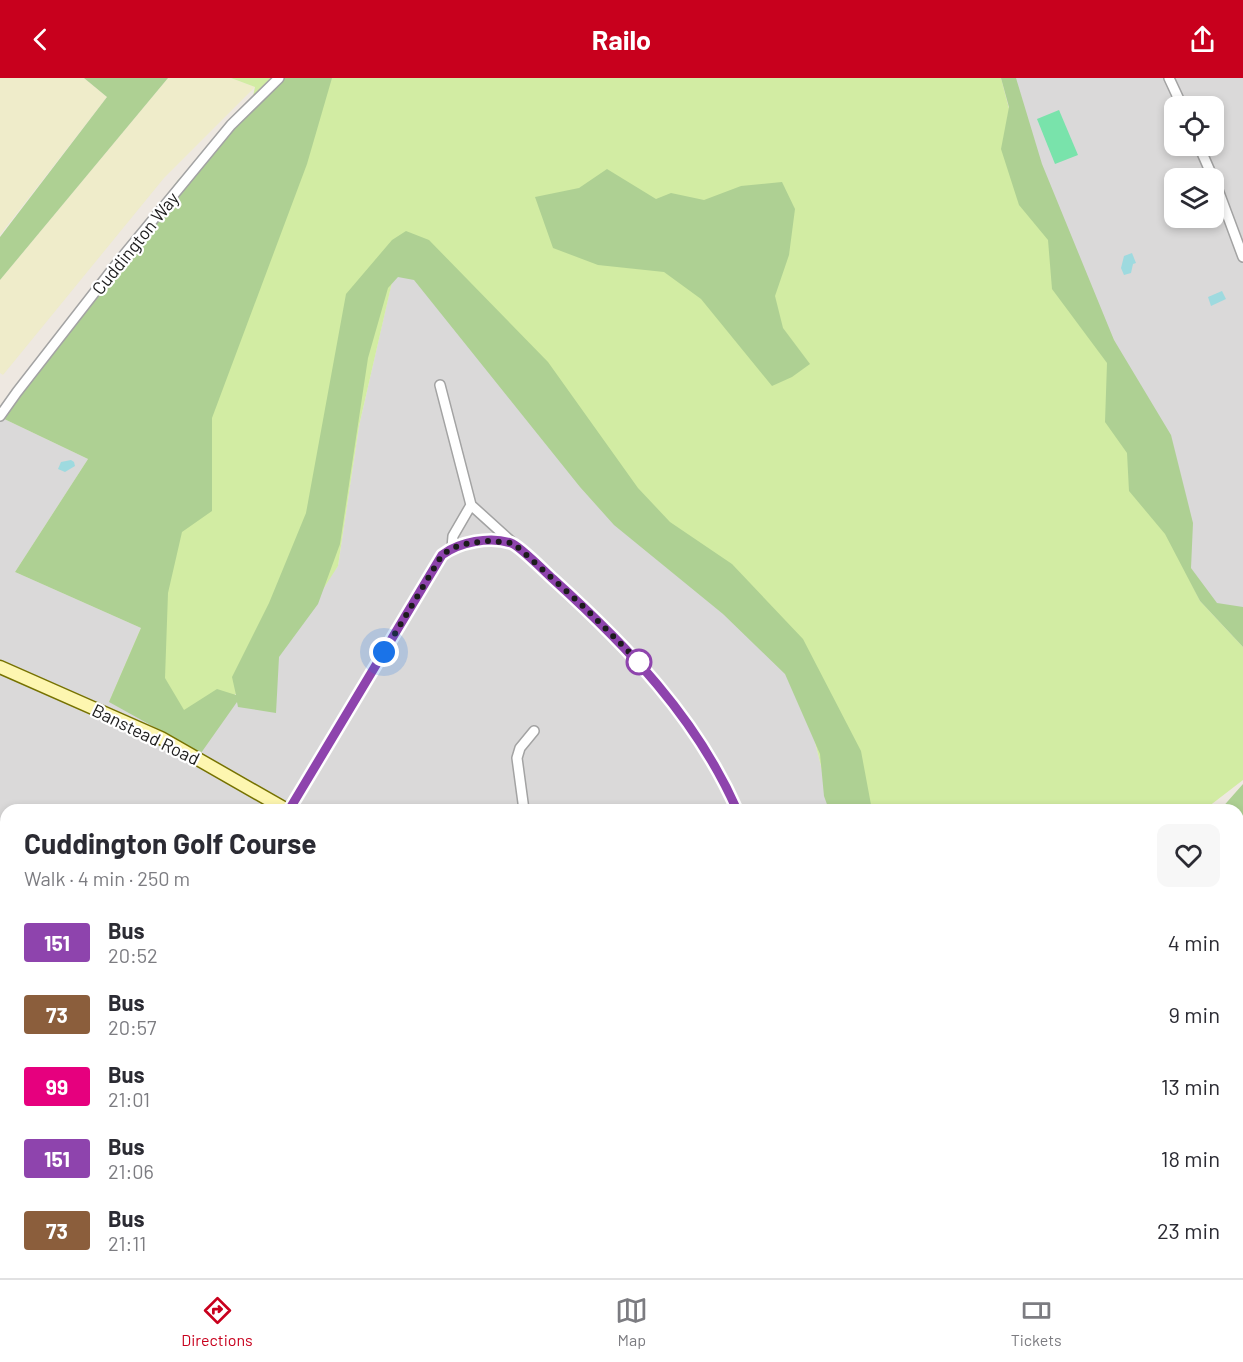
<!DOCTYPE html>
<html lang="en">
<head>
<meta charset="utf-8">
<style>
	:root { --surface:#fff; --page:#f7f7f7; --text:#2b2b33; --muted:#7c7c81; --line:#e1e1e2; --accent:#c8001d }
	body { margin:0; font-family:Barlow,sans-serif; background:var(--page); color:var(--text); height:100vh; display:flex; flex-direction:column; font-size:22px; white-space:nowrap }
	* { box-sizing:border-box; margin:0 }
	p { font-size:20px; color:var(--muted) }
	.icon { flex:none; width:33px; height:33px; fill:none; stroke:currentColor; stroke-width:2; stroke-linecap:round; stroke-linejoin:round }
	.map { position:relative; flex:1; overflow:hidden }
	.panel { position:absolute; left:0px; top:726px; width:1244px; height:474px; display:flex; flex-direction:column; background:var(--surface); border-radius:18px 18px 0 0; box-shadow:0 3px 9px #0003 }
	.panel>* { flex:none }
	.badge { padding:0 12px; border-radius:4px; font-size:21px; line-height:39px }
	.buttons { position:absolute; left:1164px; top:18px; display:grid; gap:12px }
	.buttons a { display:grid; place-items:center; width:60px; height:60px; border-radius:12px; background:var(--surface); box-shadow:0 3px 9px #0003; font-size:30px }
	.you { position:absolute; width:30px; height:30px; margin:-15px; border:4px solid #fff; border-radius:50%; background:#1a73e8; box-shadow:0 0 0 9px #1a73e833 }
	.map>.badge { position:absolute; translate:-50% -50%; box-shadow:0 0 0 3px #fff }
	.round { display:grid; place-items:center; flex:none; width:63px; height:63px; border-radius:12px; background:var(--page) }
	.overview { display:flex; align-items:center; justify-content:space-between; height:102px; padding:0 24px }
	h1 { font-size:28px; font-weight:700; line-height:45px }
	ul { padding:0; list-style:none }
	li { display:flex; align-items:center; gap:18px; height:72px; padding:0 24px }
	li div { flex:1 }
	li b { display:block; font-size:22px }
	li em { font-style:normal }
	li .badge { min-width:66px; font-weight:700; text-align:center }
	header { display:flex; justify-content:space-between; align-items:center; height:78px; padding:0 24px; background:var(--accent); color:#fff; font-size:27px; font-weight:700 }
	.tab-bar { display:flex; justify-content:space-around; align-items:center; height:84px; border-top:2px solid var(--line); background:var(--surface); font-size:16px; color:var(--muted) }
	.tab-bar a { display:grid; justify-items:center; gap:3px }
	.tab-bar .current { color:var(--accent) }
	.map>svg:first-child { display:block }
</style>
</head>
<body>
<header><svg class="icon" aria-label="back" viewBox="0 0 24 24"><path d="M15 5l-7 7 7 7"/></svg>Railo<svg class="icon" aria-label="share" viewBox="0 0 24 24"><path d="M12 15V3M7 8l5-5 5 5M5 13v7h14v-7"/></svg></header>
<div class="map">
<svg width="1243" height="1200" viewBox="0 0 1243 1200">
	<rect width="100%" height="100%" fill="#eee8e1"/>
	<path fill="#dad9d9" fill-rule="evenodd" d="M 1001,0 L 1243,0 L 1243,568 L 1182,486 L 1017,61 ZM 1174,28 L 1214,28 L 1214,68 L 1174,68 ZM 1174,100 L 1214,100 L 1214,140 L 1174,140 Z
		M 398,177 L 761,550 L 803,616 L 832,732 L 6,732 L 6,1064 L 0,1058 L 0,339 L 88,381 L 15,494 L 141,550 L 110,624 L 240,619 L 338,488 L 359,348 Z
		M 131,1194 L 499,1194 L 502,1200 L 136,1200 Z
		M 788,1194 L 1051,1194 L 1053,1200 L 791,1200 Z"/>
	<path fill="#efecca" d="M 0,0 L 84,0 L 107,19 L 0,157 Z
		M 168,0 L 231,0 L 255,9 L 164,100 L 3,297 L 0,295 L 0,202 Z
		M 0,1058 L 6,1064 L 6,1093 L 0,1099 Z"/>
	<path fill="#d2eca3" d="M 231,0 L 1001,0 L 1017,61 L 1151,339 L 1182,486 L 1200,523 L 1243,569 L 1243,702 L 1204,732 L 832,732 L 803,616 L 761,550 L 398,178 L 359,348 L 338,488 L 289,564 L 208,643 L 109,624 L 141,550 L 255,9 Z
		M 1243,748 L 1243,990 L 1238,970 L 1238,750 Z
		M 1238,987 L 1243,998 L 1243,1200 L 1053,1200 L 1051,1194 L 1238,1194 Z
		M 6,1106 L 6,1194 L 98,1194 L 93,1200 L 0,1200 L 0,1113 Z
		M 112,1194 L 131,1194 L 136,1200 L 108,1200 Z
		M 499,1194 L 788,1194 L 791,1200 L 502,1200 Z"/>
	<path fill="#aed093" d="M 84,0 L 168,0 L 0,202 L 0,159 L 107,19 Z
		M 273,0 L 332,0 L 307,86 L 212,340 L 212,433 L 182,454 L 168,515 L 165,600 L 184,632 L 217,611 L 236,617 L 232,599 L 269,525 L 306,435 L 346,216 L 392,162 L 406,153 L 429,162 L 548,284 L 638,410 L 670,444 L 732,486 L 803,561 L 861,673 L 872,732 L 829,732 L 824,718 L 820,676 L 785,596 L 723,536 L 614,447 L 580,409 L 414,202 L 398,199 L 388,210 L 368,280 L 340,466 L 318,526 L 279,579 L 276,635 L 238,629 L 237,624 L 201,675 L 109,624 L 141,550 L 15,494 L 88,381 L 0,339 L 178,102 L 228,54 Z
		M 1001,0 L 1016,0 L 1042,86 L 1114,262 L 1171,357 L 1193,445 L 1191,490 L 1217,525 L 1243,529 L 1243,569 L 1200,523 L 1165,456 L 1129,413 L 1127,375 L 1105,344 L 1107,285 L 1052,211 L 1048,162 L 1019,127 L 1001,71 L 1009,29 Z
		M 607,91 L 656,121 L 671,115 L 704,122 L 741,108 L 782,104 L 795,131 L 789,177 L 775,218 L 783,250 L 810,286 L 792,299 L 772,308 L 701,221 L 664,194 L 598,187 L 553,170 L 535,119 L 579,110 Z
		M 1243,706 L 1243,748 L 1238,750 L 1238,732 L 1220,732 Z
		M 1238,970 L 1243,990 L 1243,1012 L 1238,1016 Z"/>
	<path fill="#79e3ab" d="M 1059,32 L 1078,77 L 1055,86 L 1037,41 Z"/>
	<path fill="#9edadf" d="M 1132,175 L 1136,185 L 1133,186 L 1131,195 L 1124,197 L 1121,190 L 1124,178 Z
		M 1222,213 L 1226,221 L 1211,228 L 1208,219 Z
		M 71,382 L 74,384 L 75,388 L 65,394 L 58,391 L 61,384 Z"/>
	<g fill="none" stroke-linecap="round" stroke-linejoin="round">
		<g stroke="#a3a3a3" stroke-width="12">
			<path id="street" d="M 1169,0 L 1182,28
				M 1199,68 L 1213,100
				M 1214,101 L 1243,179
				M 440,307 L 471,427 L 513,465
				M 0,338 L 17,314 L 119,183 L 231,47 L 279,0
				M 452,470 L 453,458 L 471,427
				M 289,732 L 442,477 C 459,464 490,458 511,465 C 520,468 544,494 553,501 C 627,568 696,639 737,732
				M 524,732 L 517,680 L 520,670 L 534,653
				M 0,867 L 6,873
				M 318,1194 L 323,1200"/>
		</g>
		<g stroke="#767200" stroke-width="15">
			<path id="secondary" d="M 0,589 L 161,660 L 287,732
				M 939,1194 L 944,1200"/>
		</g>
		<use href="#street" stroke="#fff" stroke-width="9"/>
		<use href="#secondary" stroke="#fdf6b0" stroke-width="12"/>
	</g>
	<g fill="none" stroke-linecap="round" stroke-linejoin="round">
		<g stroke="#fff" stroke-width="14">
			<path id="line" d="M 289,732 L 442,477 C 459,464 490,458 511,465 C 520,468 545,494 553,501 C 627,568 696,639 737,732"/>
		</g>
		<use href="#line" stroke="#8e44ad" stroke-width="9"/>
		<path stroke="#1c1c1c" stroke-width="6" stroke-dasharray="0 10.8" d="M 384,574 L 442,477 L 452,470 L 469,465 L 489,463 L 513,465 L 585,530 L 641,586 L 639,584"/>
	</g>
	<circle fill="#fff" stroke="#8e44ad" stroke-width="3" cx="639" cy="584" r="12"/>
	<g text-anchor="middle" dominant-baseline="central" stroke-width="4.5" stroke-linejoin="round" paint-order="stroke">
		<g font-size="18" fill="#1c1c1c" stroke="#fff">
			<text transform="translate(135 165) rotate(-51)">Cuddington Way</text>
			<text transform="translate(146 656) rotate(26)">Banstead Road</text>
		</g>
	</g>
</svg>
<div class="buttons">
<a><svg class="icon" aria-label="locate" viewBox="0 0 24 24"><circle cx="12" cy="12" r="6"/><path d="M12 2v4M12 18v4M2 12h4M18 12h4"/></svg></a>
<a><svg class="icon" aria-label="layers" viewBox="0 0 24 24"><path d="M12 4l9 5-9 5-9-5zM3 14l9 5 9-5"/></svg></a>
</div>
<div class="you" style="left:384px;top:574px"></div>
<section class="panel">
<div class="overview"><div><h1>Cuddington Golf Course</h1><p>Walk · 4 min · 250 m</p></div><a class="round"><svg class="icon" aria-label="heart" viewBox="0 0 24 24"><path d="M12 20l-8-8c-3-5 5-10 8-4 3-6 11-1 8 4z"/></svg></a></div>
<ul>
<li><span class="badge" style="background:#8e44ad;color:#fff">151</span><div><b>Bus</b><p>20:52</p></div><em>4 min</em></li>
<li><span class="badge" style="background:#8b5e3c;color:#fff">73</span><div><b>Bus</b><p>20:57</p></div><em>9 min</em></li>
<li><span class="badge" style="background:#e6007e;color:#fff">99</span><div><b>Bus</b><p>21:01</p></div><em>13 min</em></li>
<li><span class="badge" style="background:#8e44ad;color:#fff">151</span><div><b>Bus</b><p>21:06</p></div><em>18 min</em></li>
<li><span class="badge" style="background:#8b5e3c;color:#fff">73</span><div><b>Bus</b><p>21:11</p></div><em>23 min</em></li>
</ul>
</section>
</div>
<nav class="tab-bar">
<a class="current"><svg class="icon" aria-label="directions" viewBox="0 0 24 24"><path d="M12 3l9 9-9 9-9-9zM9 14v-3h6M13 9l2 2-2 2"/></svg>Directions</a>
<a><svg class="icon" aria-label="map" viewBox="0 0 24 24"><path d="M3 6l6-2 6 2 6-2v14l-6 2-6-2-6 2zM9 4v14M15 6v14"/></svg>Map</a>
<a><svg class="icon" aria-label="tickets" viewBox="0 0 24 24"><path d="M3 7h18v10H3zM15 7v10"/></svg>Tickets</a>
</nav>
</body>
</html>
